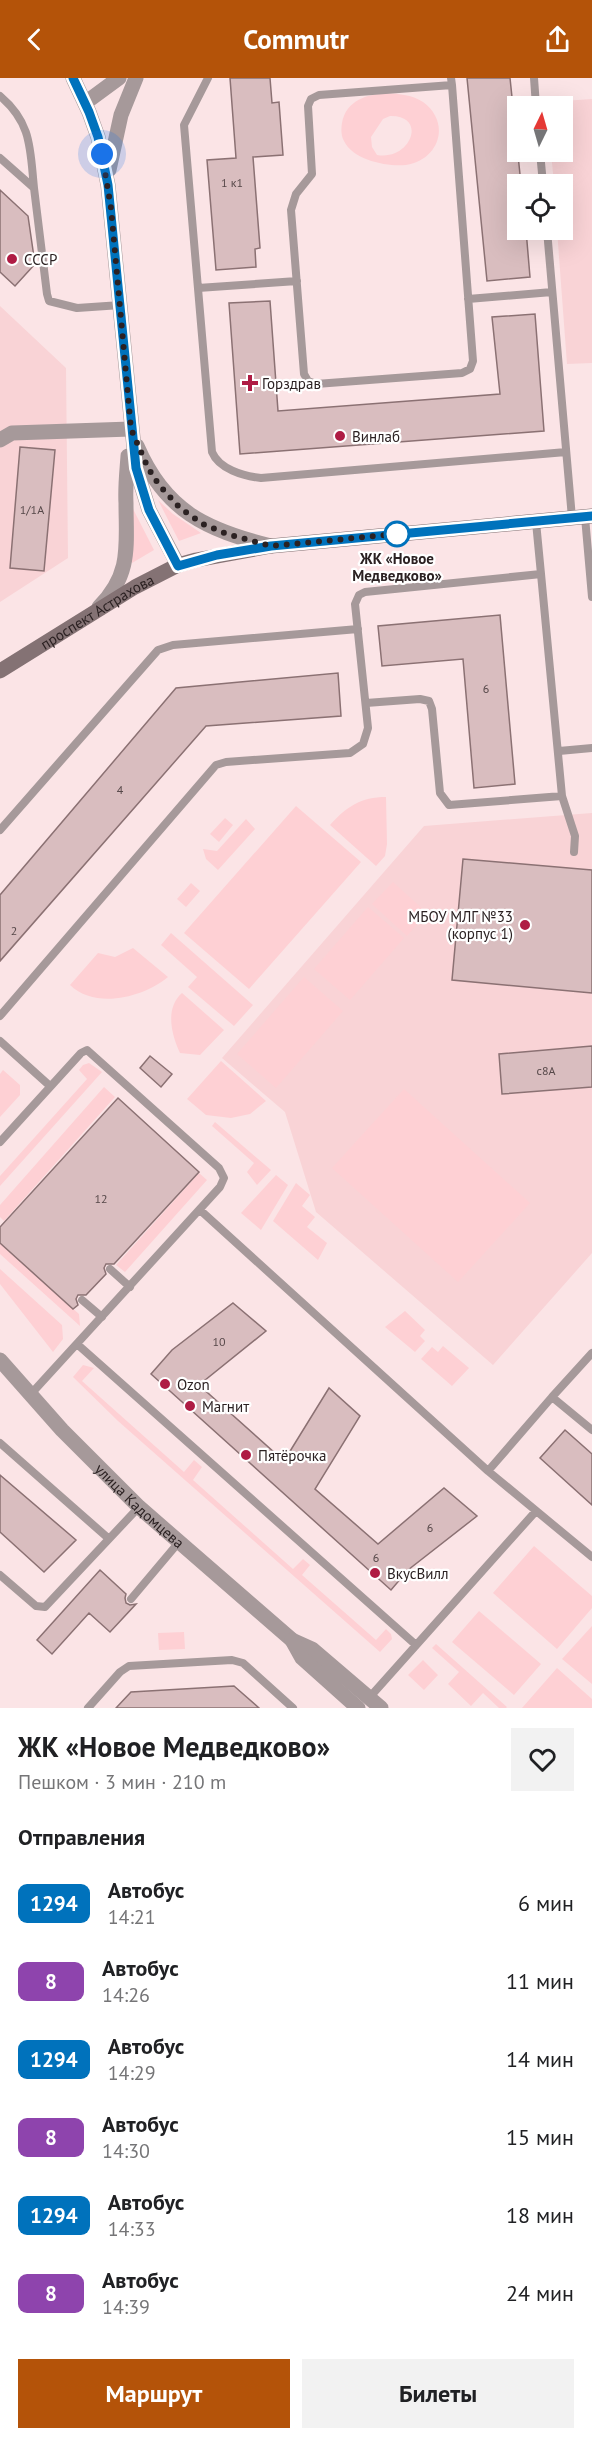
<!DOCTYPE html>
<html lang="ru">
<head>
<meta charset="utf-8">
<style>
	:root { --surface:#fff; --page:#f2f2f2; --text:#202124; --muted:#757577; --accent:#b45309 }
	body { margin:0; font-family:"PT Sans",sans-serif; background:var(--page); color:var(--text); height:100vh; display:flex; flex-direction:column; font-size:22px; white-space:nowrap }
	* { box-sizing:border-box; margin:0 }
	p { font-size:20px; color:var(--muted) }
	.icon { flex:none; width:33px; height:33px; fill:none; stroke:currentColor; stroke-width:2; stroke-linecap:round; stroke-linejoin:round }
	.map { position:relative; height:1630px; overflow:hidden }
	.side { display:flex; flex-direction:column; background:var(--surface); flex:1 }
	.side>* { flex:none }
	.badge { padding:0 12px; border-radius:9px; font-size:21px; line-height:39px }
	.needle { width:39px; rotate:5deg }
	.fabs { position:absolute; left:507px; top:18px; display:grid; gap:12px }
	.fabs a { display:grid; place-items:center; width:66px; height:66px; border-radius:0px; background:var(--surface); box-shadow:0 6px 24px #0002; font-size:30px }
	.you { position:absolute; width:30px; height:30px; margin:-15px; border:4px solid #fff; border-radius:50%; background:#1a73e8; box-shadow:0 0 0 9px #1a73e833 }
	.map>.badge { position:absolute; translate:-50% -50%; box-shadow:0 0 0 3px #fff }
	h2 { padding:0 18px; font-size:22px; line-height:54px }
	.round { display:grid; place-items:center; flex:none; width:63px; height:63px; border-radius:0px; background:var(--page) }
	.overview { display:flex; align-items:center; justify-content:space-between; height:102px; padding:0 18px }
	h1 { font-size:28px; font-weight:700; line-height:45px }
	.primary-button { display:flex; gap:12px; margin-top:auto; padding:12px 18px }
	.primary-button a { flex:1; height:69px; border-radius:0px; background:var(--accent); color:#fff; font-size:24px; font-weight:700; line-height:69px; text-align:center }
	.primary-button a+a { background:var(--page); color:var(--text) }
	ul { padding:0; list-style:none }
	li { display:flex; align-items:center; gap:18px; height:78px; padding:0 18px }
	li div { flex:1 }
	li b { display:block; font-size:22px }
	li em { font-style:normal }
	li .badge { min-width:66px; font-weight:700; text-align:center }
	header { display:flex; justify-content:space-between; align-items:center; height:78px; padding:0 18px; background:var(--accent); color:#fff; font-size:27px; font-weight:700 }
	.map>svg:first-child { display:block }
</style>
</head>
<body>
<header><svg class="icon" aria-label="back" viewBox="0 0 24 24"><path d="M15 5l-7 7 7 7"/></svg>Commutr<svg class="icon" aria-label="share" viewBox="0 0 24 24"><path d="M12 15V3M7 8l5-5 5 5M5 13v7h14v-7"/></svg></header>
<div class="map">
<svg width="592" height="1630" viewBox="0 0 592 1630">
	<rect width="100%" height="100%" fill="#fbe4e6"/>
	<path fill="#f9d3d6" d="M 592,21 L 592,285 L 567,286 L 557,152 L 562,152 L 562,106 L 554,106 L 551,74 L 562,74 L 562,28 L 548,28 L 548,24 Z
		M 0,228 L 66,290 L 68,480 L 0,524 Z
		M 592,735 L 592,1175 L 493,1287 L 316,1134 L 285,1034 L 222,980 L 424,748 Z"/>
	<path fill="#fed0d4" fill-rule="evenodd" d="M 387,15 C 399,16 413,17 423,24 C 451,44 440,82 406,87 C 387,89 353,82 344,63 C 341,58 341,51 342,45 C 346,22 368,16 387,15 ZM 390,38 C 428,37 411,83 377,77 L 372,69 L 371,59 L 383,41 Z
		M 158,422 L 173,436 L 201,455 L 179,463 Z
		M 131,427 L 154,472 L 132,485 Z
		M 386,719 L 387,766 L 385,778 L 376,788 L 330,747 C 346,729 361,719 386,719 Z
		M 296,728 L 361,784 L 249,911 L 184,855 Z
		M 225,740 L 233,747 L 219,764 L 210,756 Z
		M 246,741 L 255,751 L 218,792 L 206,781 L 203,771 L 217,773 Z
		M 393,804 L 427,835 L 407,858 L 372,826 Z
		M 191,805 L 200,813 L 186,829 L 177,821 Z
		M 368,829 L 404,860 L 350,922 L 314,891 Z
		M 171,855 L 253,927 L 234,948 L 188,909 L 197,899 L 161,867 Z
		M 133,870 L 168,899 C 144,919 96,932 70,907 L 98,875 L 115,879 Z
		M 304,899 L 343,933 L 276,1010 L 237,976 Z
		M 182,915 L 224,952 L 200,977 L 180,975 C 171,956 165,930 182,915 Z
		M 221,983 L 266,1023 L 250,1036 L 231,1040 L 206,1037 L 187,1021 Z
		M 89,985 L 102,994 L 0,1108 L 0,1098 L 87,1001 L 79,992 L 83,987 Z
		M 3,992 L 20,1007 L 20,1017 L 0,1039 L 0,996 Z
		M 104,1009 L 115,1019 L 4,1143 L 0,1139 L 0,1127 Z
		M 404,1011 L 530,1125 L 458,1204 L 332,1090 Z
		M 215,1044 L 271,1092 L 257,1107 L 247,1094 L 254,1085 L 212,1048 Z
		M 199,1095 L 207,1102 L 125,1194 L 116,1187 Z
		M 276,1097 L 288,1107 L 261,1152 L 241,1135 Z
		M 296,1105 L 310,1117 L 302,1128 L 315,1139 L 307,1149 L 327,1165 L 318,1182 L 273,1143 Z
		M 0,1165 L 79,1236 L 80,1248 L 0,1176 Z
		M 0,1191 L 62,1247 L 63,1261 L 53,1274 L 0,1206 Z
		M 405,1233 L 425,1252 L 420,1258 L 425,1263 L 415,1274 L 385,1249 Z
		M 443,1268 L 469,1290 L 452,1308 L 421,1281 L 432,1269 L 438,1274 Z
		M 83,1287 L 94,1290 L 82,1303 L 184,1394 L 194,1382 L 202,1389 L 193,1402 L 293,1491 L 303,1481 L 310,1487 L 302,1497 L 376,1562 L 386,1551 L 391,1556 L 392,1561 L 380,1574 L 118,1343 L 73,1299 Z
		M 534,1468 L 592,1518 L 592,1530 L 557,1571 L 493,1515 Z
		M 479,1533 L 541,1586 L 514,1617 L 452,1564 Z
		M 592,1548 L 592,1606 L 562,1581 Z
		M 184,1554 L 185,1571 L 159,1572 L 158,1555 Z
		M 436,1566 L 507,1629 L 506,1630 L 499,1630 L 483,1615 L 471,1628 L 448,1606 L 459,1594 L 432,1570 Z
		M 423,1582 L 438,1597 L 424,1612 L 408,1597 Z
		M 557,1590 L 592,1621 L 592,1630 L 522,1630 Z"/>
	<path fill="#d9bdbf" stroke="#8b7173" stroke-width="1.5" d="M 230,0 L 270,0 L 272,25 L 279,24 L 283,77 L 253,79 L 260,170 L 255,171 L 256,189 L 216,192 L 207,82 L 236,80 Z
		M 467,0 L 510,0 L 521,106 L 518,106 L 518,152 L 526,152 L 530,199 L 487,203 Z
		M 0,112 L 28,138 L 35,186 L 15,208 L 0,194 Z
		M 270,223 L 278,333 L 500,316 L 492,239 L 535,236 L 544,353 L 240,376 L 229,225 Z
		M 20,369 L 55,372 L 44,493 L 10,490 Z
		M 500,537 L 515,706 L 474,710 L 463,581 L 382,588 L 378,548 Z
		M 338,595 L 341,638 L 206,648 L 0,883 L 0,817 L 176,610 Z
		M 463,781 L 592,792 L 592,915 L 452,902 Z
		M 592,968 L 592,1009 L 502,1016 L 499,976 Z
		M 150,978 L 172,996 L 161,1009 L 140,990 Z
		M 118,1020 L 199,1094 L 114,1186 L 106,1186 L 104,1190 L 106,1196 L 86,1217 L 78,1217 L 76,1221 L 78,1227 L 73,1231 L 0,1165 L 0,1149 Z
		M 233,1225 L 266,1253 L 199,1307 L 284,1383 L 329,1310 L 360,1338 L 315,1411 L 378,1466 L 444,1410 L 477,1438 L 408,1492 L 391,1512 L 151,1296 L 172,1272 Z
		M 565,1352 L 592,1376 L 592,1427 L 540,1380 Z
		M 0,1397 L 76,1462 L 44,1494 L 0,1454 Z
		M 100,1492 L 126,1516 L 125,1520 L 126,1525 L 130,1527 L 136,1526 L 110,1554 L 89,1535 L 52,1576 L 37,1562 Z
		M 234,1608 L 259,1630 L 116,1630 L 131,1614 Z"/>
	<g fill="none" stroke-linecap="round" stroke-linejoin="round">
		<path stroke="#a6999a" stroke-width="8" d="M 208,0 L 184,47 L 212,374 C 219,391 243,398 261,400 L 566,374
			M 451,0 L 452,7 L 473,283 L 470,291 L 462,295 L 316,306 L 308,303 L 304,296 L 291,132 L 296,116 L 312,96 L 308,28 L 311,21 L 319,17 L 452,7
			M 534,0 L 536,28
			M 0,18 C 32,45 30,71 34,110
			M 540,74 L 543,106
			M 0,80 L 34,110 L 47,216 L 49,223 L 77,230 L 121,227
			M 547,152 L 572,440
			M 198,210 L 297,203
			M 468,221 L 552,214
			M 585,439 L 592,519
			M 536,444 L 541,496
			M 559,673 L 592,670
			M 562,718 L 575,758 L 574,774
			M 0,752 L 158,572 L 173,567 L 358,551
			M 0,938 L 216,687 L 226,684 L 350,675 L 363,666 L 368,650 L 355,526 L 359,517 L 365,514 L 541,496 L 562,718 L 449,727 L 440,715 L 432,631 L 429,623 L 420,621 L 366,625
			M 0,963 L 50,1008
			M 0,1064 L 81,975 L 87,972 L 219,1090 L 224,1100 L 220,1109 L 30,1317
			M 200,1132 L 488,1393 L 552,1319 L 592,1352
			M 110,1191 L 130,1209
			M 82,1222 L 102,1239
			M 77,1266 L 416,1567
			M 552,1319 L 592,1275
			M 0,1365 L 108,1460
			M 488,1393 L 592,1479
			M 0,1497 L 36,1528 L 45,1529 L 139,1429
			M 131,1521 L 179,1464
			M 369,1620 L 536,1433
			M 88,1630 L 120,1594 L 129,1588 L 232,1582 L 243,1585 L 293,1630"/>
		<g stroke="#a6999a" stroke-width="15">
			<path d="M 73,0 L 89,34 L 98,59 L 108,107 L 136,390 L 149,432 L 178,487"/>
			<path d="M 85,25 L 119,0"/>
			<path d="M 109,92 L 121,37 L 136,0"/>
			<path d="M 0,362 L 12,355 L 131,351"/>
			<path d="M 137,368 C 165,433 206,452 271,468"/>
			<path d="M 99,529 C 132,496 126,467 126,425 C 125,409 127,393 128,378"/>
			<path id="s1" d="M 0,1282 L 62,1352 L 139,1429 L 292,1562 L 312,1571 L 381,1630"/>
			<path d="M 292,1562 L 302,1580 L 358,1630"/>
		</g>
		<path stroke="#847274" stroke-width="15" id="s2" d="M 0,593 L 135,509 L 178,487 L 196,482 L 271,468 L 592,438"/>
	</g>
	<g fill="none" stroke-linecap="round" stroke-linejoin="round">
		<g stroke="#fff" stroke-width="14">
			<path id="line" d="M 73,0 L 89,34 L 98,59 L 108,107 L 136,390 L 149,432 L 178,488 L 217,477 L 271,468 L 592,438"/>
		</g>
		<use href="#line" stroke="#0072bc" stroke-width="9"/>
		<path stroke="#2b2122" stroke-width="6" stroke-dasharray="0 10.8" d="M 102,76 L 111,130 L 131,351 L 148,390 L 159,407 L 180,430 L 203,446 L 227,456 L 271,468 L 397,456"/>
	</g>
	<g fill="#af1c44" stroke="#fff" stroke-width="2">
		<circle cx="12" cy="181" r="6"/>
		<path d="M247 296h6v6h6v6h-6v6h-6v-6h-6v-6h6z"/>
		<circle cx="340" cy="358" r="6"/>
		<circle cx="525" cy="847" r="6"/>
		<circle cx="165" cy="1306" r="6"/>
		<circle cx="190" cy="1328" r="6"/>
		<circle cx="246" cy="1377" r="6"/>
		<circle cx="375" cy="1495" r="6"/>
	</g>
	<circle fill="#fff" stroke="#0072bc" stroke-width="3" cx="397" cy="456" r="12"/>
	<g text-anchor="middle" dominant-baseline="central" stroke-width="4.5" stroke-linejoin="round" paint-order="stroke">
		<g font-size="12" fill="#564849">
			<text x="232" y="104">1 к1</text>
			<text x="32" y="431">1/1А</text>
			<text x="486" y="610">6</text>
			<text x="120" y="711">4</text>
			<text x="14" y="852">2</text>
			<text x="546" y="992">с8А</text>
			<text x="101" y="1120">12</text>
			<text x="219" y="1263">10</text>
			<text x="430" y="1449">6</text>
			<text x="376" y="1479">6</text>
		</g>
		<g font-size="15" fill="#2b2122" stroke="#fff" text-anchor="start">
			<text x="24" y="181">СССР</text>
			<text x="262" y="305">Горздрав</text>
			<text x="352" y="358">Винлаб</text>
			<text x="513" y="838" text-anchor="end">МБОУ МЛГ №33<tspan x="513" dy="17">(корпус 1)</tspan></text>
			<text x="177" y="1306">Ozon</text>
			<text x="202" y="1328">Магнит</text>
			<text x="258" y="1377">Пятёрочка</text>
			<text x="387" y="1495">ВкусВилл</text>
		</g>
		<g font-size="15" font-weight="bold" fill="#2b2122" stroke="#fff">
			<text x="397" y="480">ЖК «Новое<tspan x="397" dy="17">Медведково»</tspan></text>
		</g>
		<g font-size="15" fill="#2b2122" stroke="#fff">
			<text stroke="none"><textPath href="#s2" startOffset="114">проспект Астрахова</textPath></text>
			<text stroke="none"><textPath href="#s1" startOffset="202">улица Кадомцева</textPath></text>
		</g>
	</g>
</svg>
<div class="fabs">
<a><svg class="needle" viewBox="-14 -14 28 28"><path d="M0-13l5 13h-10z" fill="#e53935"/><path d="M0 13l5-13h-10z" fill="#757577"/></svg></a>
<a><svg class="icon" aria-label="locate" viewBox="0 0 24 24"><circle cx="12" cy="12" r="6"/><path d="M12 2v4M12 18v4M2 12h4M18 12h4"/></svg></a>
</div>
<div class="you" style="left:102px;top:76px"></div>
</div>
<section class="side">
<div class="overview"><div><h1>ЖК «Новое Медведково»</h1><p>Пешком · 3 мин · 210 m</p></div><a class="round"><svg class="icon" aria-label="heart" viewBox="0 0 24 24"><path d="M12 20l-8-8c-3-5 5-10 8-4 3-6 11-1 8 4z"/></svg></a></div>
<h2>Отправления</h2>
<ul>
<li><span class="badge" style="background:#0072bc;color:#fff">1294</span><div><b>Автобус</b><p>14:21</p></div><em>6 мин</em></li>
<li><span class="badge" style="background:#8e44ad;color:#fff">8</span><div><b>Автобус</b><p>14:26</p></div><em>11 мин</em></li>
<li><span class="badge" style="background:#0072bc;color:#fff">1294</span><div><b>Автобус</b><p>14:29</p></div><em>14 мин</em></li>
<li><span class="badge" style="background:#8e44ad;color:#fff">8</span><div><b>Автобус</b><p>14:30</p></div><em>15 мин</em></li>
<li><span class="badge" style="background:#0072bc;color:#fff">1294</span><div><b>Автобус</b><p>14:33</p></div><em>18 мин</em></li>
<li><span class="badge" style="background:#8e44ad;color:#fff">8</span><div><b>Автобус</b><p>14:39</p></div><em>24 мин</em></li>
</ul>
<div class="primary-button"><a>Маршрут</a><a>Билеты</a></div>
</section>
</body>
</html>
